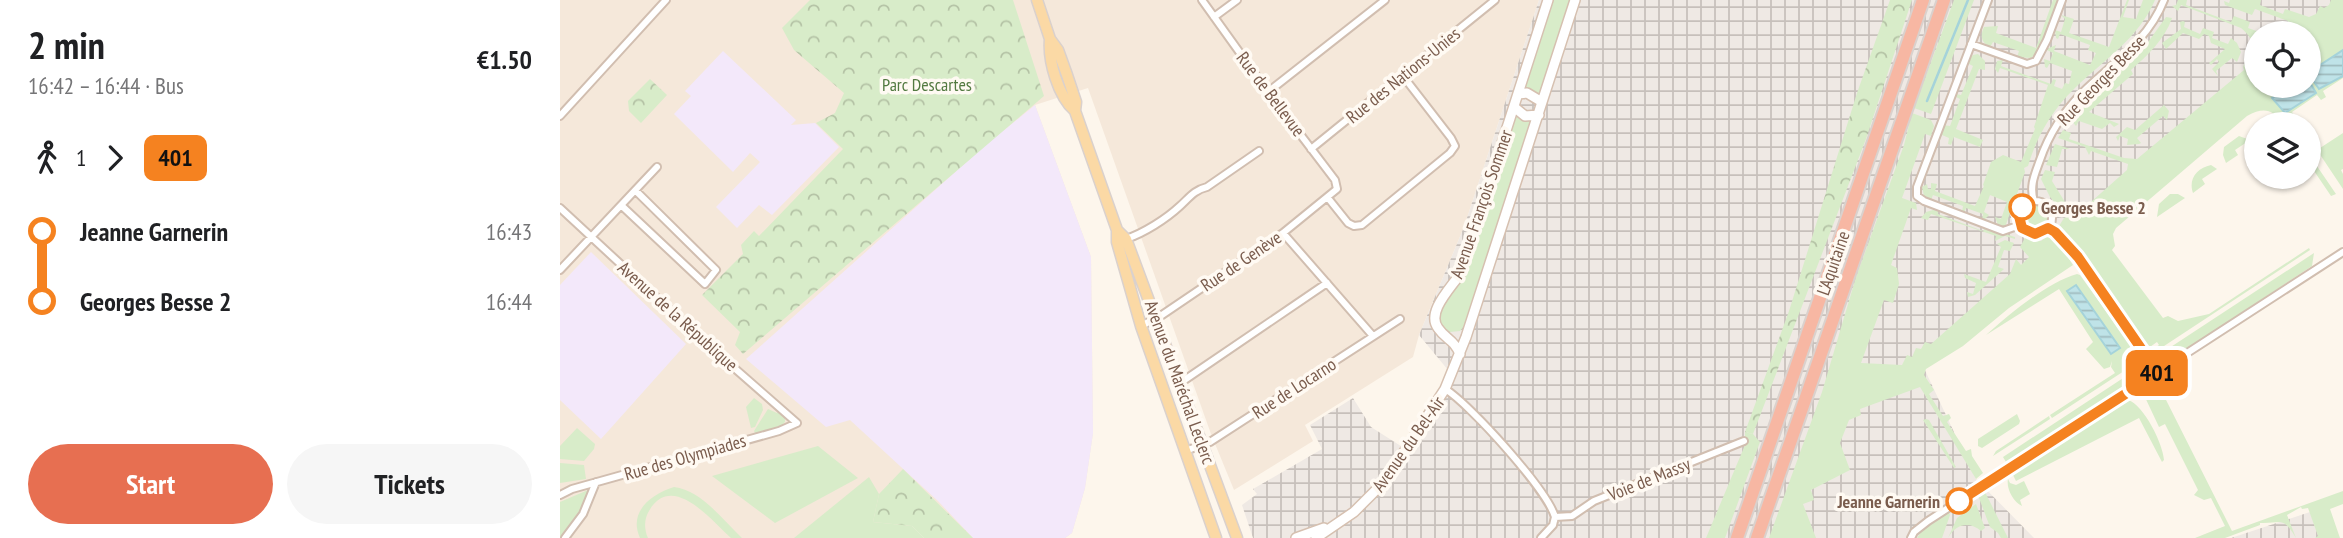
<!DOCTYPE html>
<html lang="en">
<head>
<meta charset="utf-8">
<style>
	:root { --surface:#fff; --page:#f6f6f6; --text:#202124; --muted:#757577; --accent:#e76f51 }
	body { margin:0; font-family:"PT Sans Narrow",sans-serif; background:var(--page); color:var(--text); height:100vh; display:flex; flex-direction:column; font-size:26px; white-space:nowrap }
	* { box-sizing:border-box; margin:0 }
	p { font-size:23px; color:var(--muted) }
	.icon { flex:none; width:38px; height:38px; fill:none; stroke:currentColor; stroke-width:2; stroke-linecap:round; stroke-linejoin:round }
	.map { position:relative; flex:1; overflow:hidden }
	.details { display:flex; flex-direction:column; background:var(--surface); width:560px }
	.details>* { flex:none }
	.badge { padding:0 14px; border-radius:10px; font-size:24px; line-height:46px }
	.controls { position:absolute; left:1684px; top:21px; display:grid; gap:14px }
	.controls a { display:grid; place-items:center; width:77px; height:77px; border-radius:50%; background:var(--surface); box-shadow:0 2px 5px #0004; font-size:35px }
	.map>.badge { position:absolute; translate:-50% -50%; box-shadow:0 0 0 4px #fff }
	.legs { display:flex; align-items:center; gap:10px; height:77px; padding:0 28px; font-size:23px }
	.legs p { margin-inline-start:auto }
	.overview { display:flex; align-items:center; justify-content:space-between; height:119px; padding:0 28px }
	h1 { font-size:38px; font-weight:700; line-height:52px }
	.cta { display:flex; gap:14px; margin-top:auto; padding:14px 28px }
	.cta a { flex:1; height:80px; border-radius:42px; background:var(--accent); color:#fff; font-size:28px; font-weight:700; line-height:80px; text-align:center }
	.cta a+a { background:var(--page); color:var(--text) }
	ul { padding:0 28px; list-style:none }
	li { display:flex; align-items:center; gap:24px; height:70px; font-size:26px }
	li i { display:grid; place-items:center; width:10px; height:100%; margin:0 9px; background:currentColor }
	li i::after { content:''; width:18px; height:18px; margin:-9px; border:5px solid; border-radius:50%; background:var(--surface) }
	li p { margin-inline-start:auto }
	li:first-child i { background:linear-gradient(#0000 50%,currentColor 0) }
	li:last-child i { background:linear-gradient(currentColor 50%,#0000 0) }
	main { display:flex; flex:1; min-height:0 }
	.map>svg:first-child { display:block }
</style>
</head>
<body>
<main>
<section class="details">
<div class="overview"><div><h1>2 min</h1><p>16:42 – 16:44 · Bus</p></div><b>€1.50</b></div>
<div class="legs"><svg class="icon" aria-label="walk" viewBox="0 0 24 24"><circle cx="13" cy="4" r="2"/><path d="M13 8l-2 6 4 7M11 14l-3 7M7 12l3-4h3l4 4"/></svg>1<svg class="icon" aria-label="forward" viewBox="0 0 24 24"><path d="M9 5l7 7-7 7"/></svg><b class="badge" style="background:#f58220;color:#111">401</b></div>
<ul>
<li><i style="color:#f58220"></i><b>Jeanne Garnerin</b><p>16:43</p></li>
<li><i style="color:#f58220"></i><b>Georges Besse 2</b><p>16:44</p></li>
</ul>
<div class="cta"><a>Start</a><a>Tickets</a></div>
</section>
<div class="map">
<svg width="1783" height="538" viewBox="0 0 1783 538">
	<defs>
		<pattern id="industrial-grid" width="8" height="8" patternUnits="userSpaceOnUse" patternTransform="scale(1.75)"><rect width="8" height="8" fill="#efe9e4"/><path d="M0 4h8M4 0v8" fill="none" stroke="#c7c0bb"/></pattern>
		<pattern id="forest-crowns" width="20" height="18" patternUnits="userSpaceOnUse" patternTransform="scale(1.75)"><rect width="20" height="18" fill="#d8ecc9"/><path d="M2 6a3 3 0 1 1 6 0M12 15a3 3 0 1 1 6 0" fill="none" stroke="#b4c2a5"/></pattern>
		<pattern id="water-rules" width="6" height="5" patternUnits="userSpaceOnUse" patternTransform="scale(1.75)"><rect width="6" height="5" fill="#bfe3e8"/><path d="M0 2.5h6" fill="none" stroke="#a0bbbe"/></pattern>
	</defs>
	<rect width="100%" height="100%" fill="#fdf6ec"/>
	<path fill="#f5e8da" d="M 0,0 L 979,0 L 904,227 L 859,335 L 853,357 L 745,425 L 753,441 L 674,490 L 651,434 L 528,88 L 475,105 L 531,257 L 533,433 L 525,488 L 512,533 L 505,538 L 412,538 L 352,526 L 364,538 L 0,538 Z"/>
	<path fill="url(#industrial-grid)" d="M 979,0 L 1783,0 L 1783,8 L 1739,33 L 1696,33 L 1696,66 L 1363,366 L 1416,479 L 1474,538 L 693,538 L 682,505 L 697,494 L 693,489 L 762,449 L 750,425 L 793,398 L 811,427 L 844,448 L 879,399 L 888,370 L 859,335 L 904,227 Z
		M 1750,512 L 1759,538 L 1671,538 Z"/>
	<path fill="#f3e8fa" d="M 163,51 L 236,120 L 231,125 L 255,123 L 279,147 L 212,215 L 199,205 L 177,228 L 156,207 L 200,162 L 190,153 L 173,172 L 114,114 L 131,96 L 125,91 Z
		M 475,105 L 531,257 L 533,433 L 525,488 L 512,533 L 505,538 L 413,538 L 378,501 L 290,420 L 266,427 L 186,359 L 422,148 Z
		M 31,252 L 126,344 L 41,439 L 0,400 L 0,285 Z"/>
	<path fill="#d8ecc9" d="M 992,0 L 1010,0 L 979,95 L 973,91 L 963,90 Z
		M 1394,0 L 1414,0 L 1371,114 L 1354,108 Z
		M 1493,0 L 1498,0 L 1480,49 L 1471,58 L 1457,57 L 1459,51 L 1433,42 L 1430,47 C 1421,42 1420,36 1424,27 L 1438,26 L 1436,33 L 1476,48 Z
		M 1567,0 L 1569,0 L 1563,17 L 1576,19 L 1583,0 L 1595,0 C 1579,38 1544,60 1515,88 C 1492,110 1477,136 1468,166 L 1464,168 L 1465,172 L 1445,227 L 1438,225 L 1435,217 L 1441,219 L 1447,202 L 1430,195 L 1424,212 L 1429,215 L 1424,220 L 1422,219 L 1423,214 L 1406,208 L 1404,213 L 1402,212 L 1403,206 L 1373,195 L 1371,200 L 1364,196 L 1362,187 L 1367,184 L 1368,189 L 1371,189 L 1371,183 L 1377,184 L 1375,191 L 1415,206 L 1424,186 L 1423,185 L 1431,162 L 1443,155 L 1461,162 L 1475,129 L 1474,127 L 1488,85 L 1440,68 L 1438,73 L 1435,69 L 1437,61 L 1443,60 L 1441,66 L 1491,84 L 1493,79 L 1496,80 L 1494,86 L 1502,89 L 1505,83 L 1509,84 L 1512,71 L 1490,63 L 1487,68 L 1485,67 L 1484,59 L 1490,61 L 1493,53 L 1487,50 L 1489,48 L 1496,45 L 1494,51 L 1530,65 L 1536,53 L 1528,50 L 1530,45 L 1500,34 L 1498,39 L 1496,38 L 1495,30 L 1501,32 L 1505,19 L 1501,15 L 1514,19 L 1509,33 L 1549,47 Z
		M 1618,0 L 1627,0 L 1626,5 L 1671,22 L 1674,16 L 1690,22 L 1688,28 L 1702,33 L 1696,33 L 1696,86 L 1748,86 L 1748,33 L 1726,33 L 1728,21 L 1695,9 L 1692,15 L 1665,5 L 1664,1 L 1669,3 L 1670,0 L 1701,0 L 1700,5 L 1723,14 L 1725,9 L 1749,17 L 1756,14 L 1760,6 L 1764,8 L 1769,5 L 1771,0 L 1783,0 L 1783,78 L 1763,91 L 1766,97 L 1761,100 L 1757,95 L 1732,112 L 1735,117 L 1730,124 L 1723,124 C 1712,109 1704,107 1687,116 L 1556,228 L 1553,234 L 1555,246 L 1552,250 L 1603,318 L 1608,316 L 1618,321 L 1649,314 L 1749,248 L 1750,250 L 1598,350 L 1596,347 L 1599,345 L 1597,342 L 1587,349 L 1584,347 L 1523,257 L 1499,231 L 1499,226 L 1504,218 L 1523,209 L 1567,170 L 1568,164 L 1531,151 L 1529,155 L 1525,147 L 1498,138 L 1503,130 L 1511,133 L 1509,139 L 1564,158 L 1577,159 L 1684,70 L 1683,67 L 1686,61 L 1692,63 C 1698,49 1692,37 1681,28 L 1621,5 L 1618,11 L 1612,6 L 1616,5 Z
		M 1606,17 L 1612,18 C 1605,39 1587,56 1571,70 L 1573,74 L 1529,112 L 1559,124 L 1554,127 L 1550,123 L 1542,129 L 1519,121 L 1516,126 L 1510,119 L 1516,112 L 1581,52 Z
		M 1623,21 L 1625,22 L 1624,27 L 1640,34 L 1643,28 L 1654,32 L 1652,38 L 1668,44 L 1671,38 L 1677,43 L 1681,52 L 1677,62 L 1672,58 L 1656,71 L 1658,76 L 1652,69 L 1659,62 L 1657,59 L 1651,65 L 1649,63 L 1665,49 L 1651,43 L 1649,36 L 1644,34 L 1639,39 L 1623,33 L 1606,49 L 1602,43 L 1621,29 L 1620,22 Z
		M 1418,54 L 1425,61 L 1425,70 L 1419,69 L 1396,129 L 1423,140 L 1420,147 L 1394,137 L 1391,145 L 1388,144 L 1389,138 L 1382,135 L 1379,141 L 1383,125 L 1390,126 L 1400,99 L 1394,96 L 1396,94 L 1401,95 L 1413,66 L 1407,63 L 1413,55 Z
		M 1604,105 L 1609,111 L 1607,120 L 1603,116 L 1577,138 L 1581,143 L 1579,144 L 1567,145 L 1568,139 L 1560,136 L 1558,141 L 1556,137 L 1567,127 L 1575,130 Z
		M 1352,113 L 1371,120 L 1374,126 L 1371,136 L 1365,134 L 1342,198 L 1356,203 L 1357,210 L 1351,208 L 1331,265 L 1337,268 L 1339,284 L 1333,303 L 1324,300 L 1301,363 L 1342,365 L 1347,355 L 1352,357 L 1356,348 L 1361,349 L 1365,342 L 1371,344 L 1450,274 L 1456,259 L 1461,265 L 1469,257 L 1460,247 L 1465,238 L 1481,241 L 1487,236 L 1495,237 L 1513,265 L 1449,308 L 1403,346 L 1366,369 L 1364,375 L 1374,390 L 1369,394 L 1383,416 L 1389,414 L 1391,418 L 1387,422 L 1406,451 L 1411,449 L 1412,456 L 1423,473 L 1416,479 L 1360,387 L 1300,409 L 1301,415 L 1289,420 L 1280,443 L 1290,470 L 1251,490 L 1254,500 L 1243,504 L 1256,538 L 1209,538 L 1262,392 L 1296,277 L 1344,145 Z
		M 955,115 L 963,120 L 971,120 L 904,326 L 900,331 L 890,332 L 880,324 L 880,312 L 903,274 Z
		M 1783,133 L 1783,169 L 1781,170 L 1783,174 L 1783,189 L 1757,150 Z
		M 1679,136 L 1690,140 L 1675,150 L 1678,155 L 1666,163 L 1663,155 L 1664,147 Z
		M 1495,144 L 1510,149 L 1502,149 L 1497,167 L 1486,165 Z
		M 1748,153 L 1776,194 L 1771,196 L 1748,162 Z
		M 1651,165 L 1657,169 L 1642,179 L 1645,184 L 1633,193 C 1628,179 1637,168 1651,165 Z
		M 1485,170 L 1495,172 L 1492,181 L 1508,207 L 1502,211 L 1490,197 L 1481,179 Z
		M 1610,194 L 1618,194 L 1625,198 L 1597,217 L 1599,204 Z
		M1464 218a12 12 0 1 1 24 0a12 12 0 1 1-24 0Z
		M 1373,210 L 1378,211 L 1378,214 L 1423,231 L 1425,228 L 1455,237 L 1455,239 L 1445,236 L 1435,241 L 1436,236 L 1371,214 L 1368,220 L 1361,218 L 1366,212 Z
		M 1445,240 L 1454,243 L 1450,251 L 1444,250 L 1438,267 L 1444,269 L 1415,295 L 1408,297 L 1407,292 L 1413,294 L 1416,283 L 1405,278 L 1404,274 L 1426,282 L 1441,247 L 1437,244 Z
		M 1754,253 L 1752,266 L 1610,360 L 1596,361 L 1594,358 Z
		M 1517,274 L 1520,275 L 1581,360 L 1492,418 L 1490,415 L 1555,373 L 1551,367 L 1552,361 L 1550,367 L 1544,369 L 1526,349 L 1533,342 L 1499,289 L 1426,335 C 1450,314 1486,283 1517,274 Z
		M 1586,363 L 1586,371 L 1582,377 L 1447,466 L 1439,467 L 1446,462 L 1443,457 Z
		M 1596,380 L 1672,531 L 1783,491 L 1783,504 L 1770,509 L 1780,538 L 1755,538 L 1758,536 L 1748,508 L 1742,509 L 1741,507 L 1727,515 L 1736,538 C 1722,515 1721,524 1700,523 L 1700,525 L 1665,538 L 1635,538 L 1665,526 L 1651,498 L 1644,500 L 1634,495 L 1638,490 L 1605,424 L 1599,427 L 1583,393 L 1586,386 Z
		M 194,398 L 202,404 L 203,410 L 195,427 L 191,428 L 186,407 Z
		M 1568,400 C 1584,405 1603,444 1604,460 L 1602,462 L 1579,418 L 1456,481 L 1452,473 L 1563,401 Z
		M 208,409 L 217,413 L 219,411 L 225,416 L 225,422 L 221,426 L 195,433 L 194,431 Z
		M 1457,414 L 1460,421 L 1459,424 L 1422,448 L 1418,446 L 1418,439 Z
		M 1489,416 L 1490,419 L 1433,456 L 1436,451 Z
		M 1366,419 L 1369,420 L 1396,467 L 1394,468 L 1363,420 Z
		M 17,428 L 35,444 L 34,449 L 24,461 L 0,459 L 0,446 Z
		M 1185,432 L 1193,434 L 1200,442 L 1165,538 L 1146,538 L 1185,445 Z
		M 258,446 L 298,478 L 215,523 L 152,476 Z
		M 0,463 L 24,465 L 26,479 L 0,483 Z
		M 309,477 L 319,494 L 313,522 L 352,526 L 364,538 L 234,538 Z
		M 1448,479 L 1450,483 L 1456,485 L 1464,481 L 1470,494 L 1460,500 L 1462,506 C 1453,502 1446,488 1448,479 Z
		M 114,487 C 141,490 163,520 182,538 L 171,538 C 152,521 112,471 89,511 C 84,519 84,529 88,538 L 80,538 C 68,512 91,494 114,487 Z
		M 28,490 C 25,509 13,525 0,538 L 0,502 Z
		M 1424,490 L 1448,538 L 1441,538 L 1438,533 L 1430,527 L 1419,498 Z
		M 1416,504 L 1425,528 L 1421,531 C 1409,521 1396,524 1388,538 L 1397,518 Z
		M 1389,512 L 1390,515 L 1382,538 L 1357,538 L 1363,529 Z"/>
	<path fill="url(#forest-crowns)" d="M 250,0 L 453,0 L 484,96 L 183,354 L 175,345 L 180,332 L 142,295 L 183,254 L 181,245 L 194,231 L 199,236 L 283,149 L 256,123 L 275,113 L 284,93 L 234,50 L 222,28 Z
		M 1330,0 L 1352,0 L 1306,139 L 1193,434 L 1185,432 L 1229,311 L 1297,93 Z
		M 90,79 L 107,95 L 81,123 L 69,111 L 68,101 Z
		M 343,469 L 413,538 L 364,538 L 352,526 L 313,522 L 319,494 Z"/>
	<path fill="url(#water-rules)" stroke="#a5d3da" stroke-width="2" d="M 1783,50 L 1783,76 L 1759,89 L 1748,73 Z
		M 1748,79 L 1756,93 L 1725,113 L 1712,98 L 1729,86 L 1748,86 Z
		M 1516,285 L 1560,348 L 1551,354 L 1507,291 Z"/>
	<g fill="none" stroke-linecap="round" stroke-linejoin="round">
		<path stroke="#a5d3da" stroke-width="2.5" d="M 1367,101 L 1408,0"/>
		<g stroke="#d1beb0" stroke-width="10">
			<path id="street" d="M 1428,0 L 1357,187 L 1357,196 L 1364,201 L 1443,231 L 1460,225
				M 654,17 L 677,0
				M 1411,44 L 1467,64 L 1476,61 L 1487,40 L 1502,0
				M 708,92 L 825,0
				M 0,116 L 106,0
				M 751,149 L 935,0
				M 768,198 L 788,223 L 794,226 L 802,225 L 890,153 L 895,146 L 891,138 L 843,76
				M 1474,201 C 1469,186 1475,174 1480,160 C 1489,134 1503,112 1523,92 C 1553,63 1588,41 1604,0
				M1458 218a17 17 0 1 1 34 0a17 17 0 1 1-34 0Z
				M 62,206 L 145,284 L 156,270 L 76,191
				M 0,208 L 148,345 L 237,423 L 219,431 L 12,489 L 0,495
				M 723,233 L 813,336
				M 566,239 C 584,233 606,219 620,206 C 629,198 634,190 647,187 L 699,151
				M 0,270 L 97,167
				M 581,326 L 602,315 L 723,233 L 777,189 L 775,180 L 708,92 L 642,0
				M 619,381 L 626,379 L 767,283
				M 885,389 C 910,404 987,490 995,517 L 993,525 L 981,538
				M 625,451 L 650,442 L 840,319
				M 995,517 L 1012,516 L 1034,501 L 1184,441
				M 5,538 L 23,514 L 36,482
				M 1351,538 L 1354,532 L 1368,521 L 1783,252"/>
		</g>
		<g stroke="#d6c0b0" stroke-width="12">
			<path id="secondary" d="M 958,94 L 967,93 L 982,102
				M 954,107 L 965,116 L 979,115
				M 900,354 C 893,338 886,340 878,328 C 866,312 891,288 900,274 L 988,0
				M 736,538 L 764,528
				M 756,538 L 794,512 L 825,481 L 885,389 L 906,337 L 1015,0"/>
		</g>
		<g stroke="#dad1cd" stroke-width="13">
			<path id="primary" d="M 477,0 L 490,39 L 498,50 L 507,75 L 516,102 L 515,111 L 557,230 L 557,242 L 581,326 L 656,538
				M 490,39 C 488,61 498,96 515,111
				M 557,230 L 566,239 L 677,538"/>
		</g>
		<g stroke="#dad1cd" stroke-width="16">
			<path id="highway" d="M 1177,538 L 1363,0
				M 1197,538 L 1384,0"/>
		</g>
		<use href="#street" stroke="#fff" stroke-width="6"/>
		<use href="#secondary" stroke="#fff" stroke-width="9"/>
		<use href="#primary" stroke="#fbd9a5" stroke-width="10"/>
		<use href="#highway" stroke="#f7b7a3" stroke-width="12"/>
	</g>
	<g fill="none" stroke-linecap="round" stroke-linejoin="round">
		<g stroke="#fff" stroke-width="16">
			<path id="line-1" d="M 1399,501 L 1598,373 L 1518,257 L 1495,232 L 1488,228 L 1475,234 L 1462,228 L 1459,216 L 1462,207"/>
		</g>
		<use href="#line-1" stroke="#f58220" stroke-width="10"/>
	</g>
	<g fill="#fff" stroke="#f58220" stroke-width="3.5">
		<circle cx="1462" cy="207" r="12"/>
		<circle cx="1399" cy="501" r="12"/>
	</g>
	<g text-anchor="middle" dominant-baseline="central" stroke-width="7" stroke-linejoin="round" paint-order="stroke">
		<g font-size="18" fill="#7a5c4d" stroke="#fffaf3">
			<text transform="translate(843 75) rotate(-39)">Rue des Nations-Unies</text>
			<text transform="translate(1541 80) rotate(-46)">Rue Georges Besse</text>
			<text transform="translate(711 94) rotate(53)">Rue de Bellevue</text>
			<text transform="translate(921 204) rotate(-71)">Avenue François Sommer</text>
			<text transform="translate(681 261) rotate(-34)">Rue de Genève</text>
			<text transform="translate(1273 263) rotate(-71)">L'Aquitaine</text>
			<text transform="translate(118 316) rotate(42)">Avenue de la République</text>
			<text transform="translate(620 382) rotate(70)">Avenue du Maréchal Leclerc</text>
			<text transform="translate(734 388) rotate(-33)">Rue de Locarno</text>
			<text transform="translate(848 444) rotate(-55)">Avenue du Bel-Air</text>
			<text transform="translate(125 457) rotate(-16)">Rue des Olympiades</text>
			<text transform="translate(1089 479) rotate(-22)">Voie de Massy</text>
		</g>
		<g font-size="18" fill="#537a41" stroke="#fffaf3">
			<text x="367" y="84">Parc Descartes</text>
		</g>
		<g font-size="18" font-weight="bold" fill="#7a5c4d" stroke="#fffaf3" text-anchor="start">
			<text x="1481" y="207">Georges Besse 2</text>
			<text x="1380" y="501" text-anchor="end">Jeanne Garnerin</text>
		</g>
	</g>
</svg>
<div class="controls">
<a><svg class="icon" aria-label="locate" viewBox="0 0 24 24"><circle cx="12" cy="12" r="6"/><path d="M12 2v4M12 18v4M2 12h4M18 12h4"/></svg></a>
<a><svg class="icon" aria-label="layers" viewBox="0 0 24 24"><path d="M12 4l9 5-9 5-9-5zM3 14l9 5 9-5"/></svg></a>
</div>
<b class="badge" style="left:1597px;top:373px;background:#f58220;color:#111">401</b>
</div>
</main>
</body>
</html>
